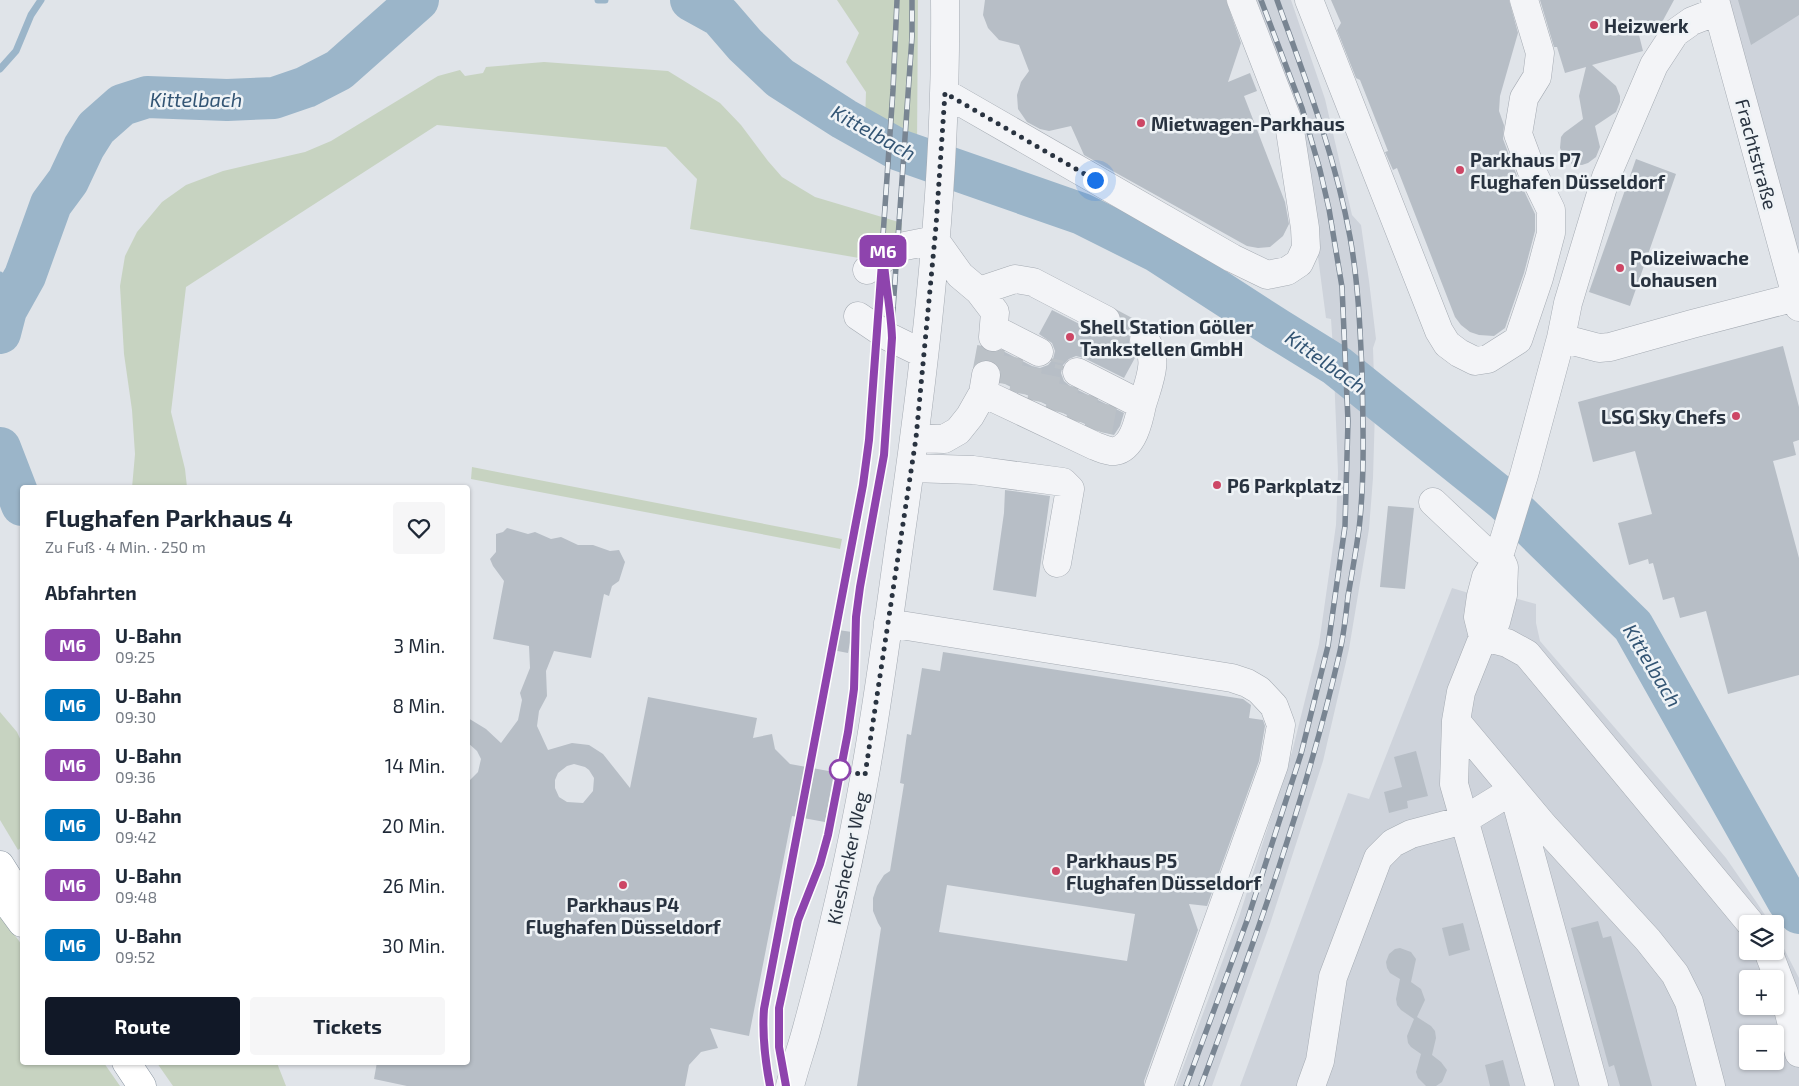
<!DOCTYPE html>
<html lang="de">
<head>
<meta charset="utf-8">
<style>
	:root { --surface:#fff; --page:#f6f6f7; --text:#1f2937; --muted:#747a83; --accent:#111827 }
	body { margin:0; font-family:"Exo 2",sans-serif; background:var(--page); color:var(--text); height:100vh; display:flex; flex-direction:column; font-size:19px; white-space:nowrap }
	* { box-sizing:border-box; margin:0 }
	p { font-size:16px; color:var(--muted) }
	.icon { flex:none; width:28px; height:28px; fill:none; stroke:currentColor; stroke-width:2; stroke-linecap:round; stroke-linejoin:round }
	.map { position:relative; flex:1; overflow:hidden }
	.panel { position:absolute; left:20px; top:485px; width:450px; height:580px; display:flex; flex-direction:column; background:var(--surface); border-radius:5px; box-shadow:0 1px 4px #0004 }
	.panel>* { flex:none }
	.badge { padding:0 10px; border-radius:8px; font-size:18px; line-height:32px }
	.controls { position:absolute; left:1739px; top:915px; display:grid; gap:10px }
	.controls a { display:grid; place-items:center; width:45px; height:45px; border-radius:5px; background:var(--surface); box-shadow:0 1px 4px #0004; font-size:25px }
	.you { position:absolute; width:25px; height:25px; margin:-12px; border:4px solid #fff; border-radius:50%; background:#1a73e8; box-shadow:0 0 0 8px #1a73e833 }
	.map>.badge { position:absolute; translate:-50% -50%; box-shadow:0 0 0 2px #fff }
	h2 { padding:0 25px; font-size:19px; line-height:45px }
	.round { display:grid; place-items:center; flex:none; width:52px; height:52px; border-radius:5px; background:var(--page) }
	.overview { display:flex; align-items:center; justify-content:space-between; height:85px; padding:0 25px }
	h1 { font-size:24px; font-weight:700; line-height:38px }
	.action { display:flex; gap:10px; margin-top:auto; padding:10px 25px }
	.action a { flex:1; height:58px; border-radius:5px; background:var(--accent); color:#fff; font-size:20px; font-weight:700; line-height:58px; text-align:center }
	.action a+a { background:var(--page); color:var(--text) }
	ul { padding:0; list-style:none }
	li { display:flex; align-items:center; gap:15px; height:60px; padding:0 25px }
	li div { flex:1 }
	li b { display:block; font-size:19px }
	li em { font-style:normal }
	li .badge { min-width:55px; font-weight:700; text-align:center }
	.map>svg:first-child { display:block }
</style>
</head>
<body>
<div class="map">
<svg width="1799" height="1086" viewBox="0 0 1799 1086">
	<rect width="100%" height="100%" fill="#e0e4e9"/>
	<path fill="#ced3db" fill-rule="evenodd" d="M 1255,0 L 1291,0 L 1325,99 L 1352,215 L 1361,225 L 1369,281 L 1376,339 L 1373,348 L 1375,409 L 1373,478 L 1369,529 L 1349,649 L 1323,761 L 1270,924 L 1212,1086 L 1176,1086 L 1239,917 L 1292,752 L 1319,644 L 1336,525 L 1338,472 L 1333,349 L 1331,319 L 1326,318 L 1315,234 L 1318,220 L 1288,96 Z
		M 1726,0 L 1799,0 L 1799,265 Z
		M 1452,588 L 1492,600 L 1493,592 L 1536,604 L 1536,623 L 1540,641 L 1691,816 L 1726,858 L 1755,900 L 1771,924 L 1748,924 L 1748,951 L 1775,951 L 1775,931 L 1799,978 L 1799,1086 L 1240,1086 L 1348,793 L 1369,799 ZM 1748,979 L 1775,979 L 1775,1006 L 1748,1006 ZM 1748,1034 L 1775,1034 L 1775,1061 L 1748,1061 Z"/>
	<path fill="#c7d3c1" d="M 837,0 L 918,0 L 917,147 L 865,121 L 866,92 L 846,62 L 859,33 Z
		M 544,62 L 668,71 L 720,103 L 741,125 L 768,161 L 782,177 L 800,188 L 815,197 L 902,223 L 901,240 L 865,259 L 690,229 L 697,179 L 666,147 L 437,125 L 186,287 L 171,412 L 185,469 L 187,487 L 132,488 L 135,454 L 132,410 L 124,354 L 120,286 L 125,256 L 137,232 L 162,202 L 186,185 L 223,171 L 305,152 L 331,141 L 438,76 L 460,70 L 465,76 L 483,73 L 486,67 Z
		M 472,467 L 842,539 L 840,549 L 471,479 Z
		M 0,712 L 17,732 L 22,743 L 22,847 L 18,850 L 0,820 Z
		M 0,915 L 22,945 L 22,1062 L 104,1063 L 120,1086 L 0,1086 Z
		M 157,1063 L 277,1063 L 286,1086 L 173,1086 Z"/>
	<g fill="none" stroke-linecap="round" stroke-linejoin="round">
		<path stroke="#9bb5c9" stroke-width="7" d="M 598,0 L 605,0
			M 0,69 L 16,51 L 31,15 L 41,0
			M 0,275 L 6,310"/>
		<path stroke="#9bb5c9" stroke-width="42" d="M 691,0 L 720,16 L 745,45 L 780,78 L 844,119 L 899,150 L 1082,214 L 1158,252 L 1277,329 L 1337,366 L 1504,500 L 1633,626 L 1788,901 L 1799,913
			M 0,333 L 6,310 L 25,276 L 51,204 L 68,181 L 84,147 L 96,128 L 122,105 L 147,97 L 227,100 L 274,98 L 306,87 L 339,70 L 418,0
			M 0,448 L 22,505"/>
	</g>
	<path fill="#b7bec6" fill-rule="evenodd" d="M 985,0 L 1226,0 L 1241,43 L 1228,82 L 1250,73 L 1257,91 L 1244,96 L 1285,202 L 1289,224 L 1283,236 L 1270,247 L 1258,248 L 1247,246 L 1084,155 L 1071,126 L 1049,131 L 1040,129 L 1027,122 L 1018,109 L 1017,95 L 1021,82 L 1029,71 L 1019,45 L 999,40 L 988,28 L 983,15 Z
		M 1331,0 L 1509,0 L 1518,33 L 1500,96 L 1499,111 L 1504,125 L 1503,139 L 1517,176 L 1535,214 L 1535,231 L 1524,273 L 1505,328 L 1494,336 L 1479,335 L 1470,332 L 1461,325 L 1455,317 L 1397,168 L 1393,170 L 1385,152 L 1388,151 L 1360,80 L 1356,78 L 1337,30 L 1341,23 Z
		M 1540,0 L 1674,0 L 1661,24 L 1638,31 L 1643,51 L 1592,65 L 1616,86 L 1620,96 L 1620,102 L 1616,112 L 1595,126 L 1600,147 L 1596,157 L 1588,163 L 1582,165 L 1572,164 L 1564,157 L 1560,148 L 1561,137 L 1564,133 L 1583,119 L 1579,96 L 1586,67 L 1565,73 L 1557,47 L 1554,47 Z
		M 1738,0 L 1799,0 L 1799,15 L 1751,45 Z
		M 1636,159 L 1676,174 L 1630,306 L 1589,292 Z
		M 1052,310 L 1099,334 L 1106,336 L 1114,333 L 1120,328 L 1121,317 L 1138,326 L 1134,328 L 1130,334 L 1129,342 L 1136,356 L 1124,378 L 1084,358 L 1076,356 L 1069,359 L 1063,365 L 1061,373 L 1064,381 L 1070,386 L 1124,413 L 1120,426 L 1114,435 L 1101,432 L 1001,382 L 1001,370 L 996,363 L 988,360 L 979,362 L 982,347 L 991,352 L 1001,350 L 1032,366 L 1040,368 L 1048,365 L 1053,359 L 1055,351 L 1052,343 L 1039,334 Z
		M 1783,346 L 1799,407 L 1799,440 L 1793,442 L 1796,455 L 1773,461 L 1799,558 L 1799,675 L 1728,694 L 1706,611 L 1680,618 L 1674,597 L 1663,600 L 1653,563 L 1649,564 L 1648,559 L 1629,565 L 1618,523 L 1652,514 L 1635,451 L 1593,462 L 1578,402 Z
		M 1005,490 L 1050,496 L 1036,597 L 993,590 L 1004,513 Z
		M 1388,506 L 1414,508 L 1405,589 L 1380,587 Z
		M 507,528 L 528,534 L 535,532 L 551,539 L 561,537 L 578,545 L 593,545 L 610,551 L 619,550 L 625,562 L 619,581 L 612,586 L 609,596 L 604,594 L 591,658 L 554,651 L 546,671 L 547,696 L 539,711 L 537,726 L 548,750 L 572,743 L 589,745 L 603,754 L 630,788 L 648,697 L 757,718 L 753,738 L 772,734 L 775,749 L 790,764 L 834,772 L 825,822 L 792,816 L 749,1036 L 710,1028 L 718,1048 L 701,1052 L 689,1065 L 685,1086 L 407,1086 L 374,1079 L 377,1062 L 468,1062 L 468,782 L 478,772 L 481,759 L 477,751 L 468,743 L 468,718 L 486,729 L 501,743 L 518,720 L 522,700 L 520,693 L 530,668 L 529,646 L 493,639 L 504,581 L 493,566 L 490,559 L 496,552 L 496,534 L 503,532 ZM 574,764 L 585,767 L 589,770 L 594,778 L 593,791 L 583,803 L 567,802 L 559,797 L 555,788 L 555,780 L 558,773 L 567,766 Z
		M 831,629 L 852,632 L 848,653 L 827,649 Z
		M 943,652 L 1243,699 L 1251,705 L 1249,718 L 1263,720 L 1265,726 L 1259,761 L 1207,906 L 1189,904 L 1198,930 L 1144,1081 L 1144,1086 L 857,1086 L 881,928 L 878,923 L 873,911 L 873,898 L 877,886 L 884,875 L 890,871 L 904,784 L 900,783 L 907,734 L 911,735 L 922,668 L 940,671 ZM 947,885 L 1135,914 L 1127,961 L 939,932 Z
		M 1416,751 L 1428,796 L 1407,801 L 1408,808 L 1389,813 L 1384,792 L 1402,787 L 1394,757 Z
		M 1598,921 L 1603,938 L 1611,936 L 1652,1086 L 1620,1086 L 1614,1065 L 1609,1067 L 1571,928 Z
		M 1463,923 L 1470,950 L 1449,956 L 1442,928 Z
		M 1400,948 L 1411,952 L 1416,959 L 1411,982 L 1421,989 L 1425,1000 L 1417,1017 L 1431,1026 L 1435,1031 L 1436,1038 L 1432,1055 L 1441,1062 L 1447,1070 L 1442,1082 L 1436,1086 L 1426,1086 L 1418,1078 L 1416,1072 L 1421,1054 L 1411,1047 L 1408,1043 L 1407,1036 L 1414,1019 L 1401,1010 L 1397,1005 L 1396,999 L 1400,979 L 1390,973 L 1387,968 L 1386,962 L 1389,954 L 1395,949 Z
		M 1503,1060 L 1510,1086 L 1490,1086 L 1485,1065 Z"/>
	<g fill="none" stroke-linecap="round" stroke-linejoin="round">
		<path stroke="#bbc1c7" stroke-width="28" stroke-dasharray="28 14" stroke-linecap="butt" d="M 1106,320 L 1144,340
			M 986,375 L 993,337
			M 1005,384 L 1011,347
			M 1023,394 L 1030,356
			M 1041,402 L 1050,358
			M 1059,412 L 1069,367
			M 1080,422 L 1086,385
			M 1098,431 L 1105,395"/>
		<g stroke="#a5abb3" stroke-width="29">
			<path id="minor" d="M 1309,0 L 1439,331 L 1447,344 L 1459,353 L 1475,361 L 1488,359 L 1518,340 L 1539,278 L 1551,233 L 1551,210 L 1531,169 L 1518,134 L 1524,98 L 1537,77 L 1540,53 L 1524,0
				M 1715,0 L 1799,307
				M 945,93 L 1232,258 L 1267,275 L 1287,271 L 1299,263 L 1306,248 L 1305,228 L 1289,124 L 1241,0
				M 935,240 L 960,275 L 979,291 L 995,312 L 993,337
				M 867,270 L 900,247 L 935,240
				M 979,291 L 1015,279 L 1033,282 L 1106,320
				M 858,316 L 889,337 L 924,354
				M 994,329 L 1039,352
				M 1561,338 L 1599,348 L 1610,347 L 1692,324 L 1796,297
				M 983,393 L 1095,446 C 1101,448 1109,452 1115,451 C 1133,448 1139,420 1142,405 L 1077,372
				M 1142,405 C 1148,384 1161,357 1144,340
				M 916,438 L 944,439 L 958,431 L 970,416 L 983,393 L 986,375
				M 911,468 L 973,470 L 1063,482 L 1070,489 L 1057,563
				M 1433,502 L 1484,550 L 1499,556
				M 1499,556 L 1504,567 L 1503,595 L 1496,622 L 1483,637 L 1461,692 L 1456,721 L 1454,784 L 1540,1086
				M 888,623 L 1232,678 L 1247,683 L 1259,690 L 1274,706 L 1281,725 L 1274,765 L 1159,1086
				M 1483,637 L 1478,617 L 1481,596 L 1486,577 L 1499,556 L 1524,475 L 1561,338 L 1568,303 L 1606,177 L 1654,65 L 1675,33 L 1692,21 L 1718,11
				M 1483,637 L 1507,643 L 1527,654 L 1751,924
				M 1456,721 L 1543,825 L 1648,940 L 1675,974 L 1689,1002 L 1711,1086
				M 1768,951 L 1784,993 L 1799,1053
				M 790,1086 C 795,1066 802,1047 807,1028 C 830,944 850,859 865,774 C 879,696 889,618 900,539 C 926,361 947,180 945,0
				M 1311,1086 L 1320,1061 L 1333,977 L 1378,858 L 1393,843 L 1411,834 L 1464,820 L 1513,790 L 1594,1086"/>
		</g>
		<g stroke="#87939f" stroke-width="29">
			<path id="highway" d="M 0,865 L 22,900
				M 0,893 L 22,923
				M 126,1062 L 142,1086"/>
		</g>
		<use href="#minor" stroke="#f3f4f7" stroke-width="28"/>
		<use href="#highway" stroke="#fff" stroke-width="28"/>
		<g stroke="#798592" stroke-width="5.5">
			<path id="rail" d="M 770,1086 L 763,1048 L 762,1028 L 767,986 L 811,765 L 863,485 L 869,440 L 893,90 L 897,0
				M 786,1086 L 779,1047 L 779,1008 L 798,920 L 820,864 L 828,835 L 854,689 L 856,617 L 860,587 L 882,467 L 912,37 L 912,0
				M 1186,1086 L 1248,918 L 1301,754 L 1328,646 L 1345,526 L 1348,421 L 1342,287 L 1329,209 L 1320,170 L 1302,108 L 1261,0
				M 1201,1086 C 1254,943 1306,800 1340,651 C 1344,633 1346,614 1348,596 C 1352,573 1356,551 1359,529 C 1365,476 1363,424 1362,371 C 1360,326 1358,281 1350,237 C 1335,155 1305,78 1277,0"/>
		</g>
		<use href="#rail" stroke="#eff3f6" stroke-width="4" stroke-dasharray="11" stroke-linecap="butt"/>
	</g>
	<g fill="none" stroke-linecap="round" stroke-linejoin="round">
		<g stroke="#fff" stroke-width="11">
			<path id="line" d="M 770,1086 C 765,1060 762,1035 764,1009 L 863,485 L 869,440 L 883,249 C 884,279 891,308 892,338 L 884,455 L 860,587 L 856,617 L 854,689 L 848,732 L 828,835 L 820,864 L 798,920 L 779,1008 L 779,1047 L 786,1086"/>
		</g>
		<use href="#line" stroke="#8e44ad" stroke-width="8"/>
		<path stroke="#293340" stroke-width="5" stroke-dasharray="0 9" d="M 840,770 L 865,775 L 916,438 L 936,226 L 945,93 L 1095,180"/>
	</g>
	<g fill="#cd4665" stroke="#eff3f6" stroke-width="2">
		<circle cx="1594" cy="25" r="5"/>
		<circle cx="1141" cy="123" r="5"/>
		<circle cx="1460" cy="170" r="5"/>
		<circle cx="1620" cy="268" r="5"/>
		<circle cx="1070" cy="337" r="5"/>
		<circle cx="1736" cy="416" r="5"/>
		<circle cx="1217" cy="485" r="5"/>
		<circle cx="1056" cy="871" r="5"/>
		<circle cx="623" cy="885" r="5"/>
	</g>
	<circle fill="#fff" stroke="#8e44ad" stroke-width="2.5" cx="840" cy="770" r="10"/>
	<g text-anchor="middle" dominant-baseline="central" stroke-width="5" stroke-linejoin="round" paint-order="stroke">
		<g font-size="19" font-weight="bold" fill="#293340" stroke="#eff3f6" text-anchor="start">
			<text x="1604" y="25">Heizwerk</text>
			<text x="1151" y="123">Mietwagen-Parkhaus</text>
			<text x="1470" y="159">Parkhaus P7<tspan x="1470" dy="22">Flughafen Düsseldorf</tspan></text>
			<text x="1630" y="257">Polizeiwache<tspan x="1630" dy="22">Lohausen</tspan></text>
			<text x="1080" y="326">Shell Station Göller<tspan x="1080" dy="22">Tankstellen GmbH</tspan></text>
			<text x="1726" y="416" text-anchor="end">LSG Sky Chefs</text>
			<text x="1227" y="485">P6 Parkplatz</text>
			<text x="1066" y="860">Parkhaus P5<tspan x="1066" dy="22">Flughafen Düsseldorf</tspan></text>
			<text x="623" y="904" text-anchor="middle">Parkhaus P4<tspan x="623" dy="22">Flughafen Düsseldorf</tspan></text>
		</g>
		<g font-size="19" fill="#293340" stroke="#eff3f6">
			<text transform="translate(1757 154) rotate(75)">Frachtstraße</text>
			<text transform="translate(847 858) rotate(-78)">Kieshecker Weg</text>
		</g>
		<g font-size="20" font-style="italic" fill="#335574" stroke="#eff3f6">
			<text x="196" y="99">Kittelbach</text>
			<text transform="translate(874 132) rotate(29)">Kittelbach</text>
			<text transform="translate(1326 361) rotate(35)">Kittelbach</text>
			<text transform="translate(1653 665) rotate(59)">Kittelbach</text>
		</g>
	</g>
</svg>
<div class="controls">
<a><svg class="icon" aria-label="layers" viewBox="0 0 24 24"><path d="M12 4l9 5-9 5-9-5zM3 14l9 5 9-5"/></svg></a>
<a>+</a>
<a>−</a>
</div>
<div class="you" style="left:1095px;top:180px"></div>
<b class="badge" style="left:883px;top:251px;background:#8e44ad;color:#fff">M6</b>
<section class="panel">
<div class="overview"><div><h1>Flughafen Parkhaus 4</h1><p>Zu Fuß · 4 Min. · 250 m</p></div><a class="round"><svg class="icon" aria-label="heart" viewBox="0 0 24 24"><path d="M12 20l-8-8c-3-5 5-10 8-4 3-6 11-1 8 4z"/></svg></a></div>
<h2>Abfahrten</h2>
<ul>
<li><span class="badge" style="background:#8e44ad;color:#fff">M6</span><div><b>U-Bahn</b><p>09:25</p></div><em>3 Min.</em></li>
<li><span class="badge" style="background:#0072bc;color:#fff">M6</span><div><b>U-Bahn</b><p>09:30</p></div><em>8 Min.</em></li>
<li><span class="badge" style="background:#8e44ad;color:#fff">M6</span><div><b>U-Bahn</b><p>09:36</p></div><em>14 Min.</em></li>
<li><span class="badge" style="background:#0072bc;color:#fff">M6</span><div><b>U-Bahn</b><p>09:42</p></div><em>20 Min.</em></li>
<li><span class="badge" style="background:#8e44ad;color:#fff">M6</span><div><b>U-Bahn</b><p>09:48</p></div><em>26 Min.</em></li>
<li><span class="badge" style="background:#0072bc;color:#fff">M6</span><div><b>U-Bahn</b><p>09:52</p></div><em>30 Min.</em></li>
</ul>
<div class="action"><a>Route</a><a>Tickets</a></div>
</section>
</div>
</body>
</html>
